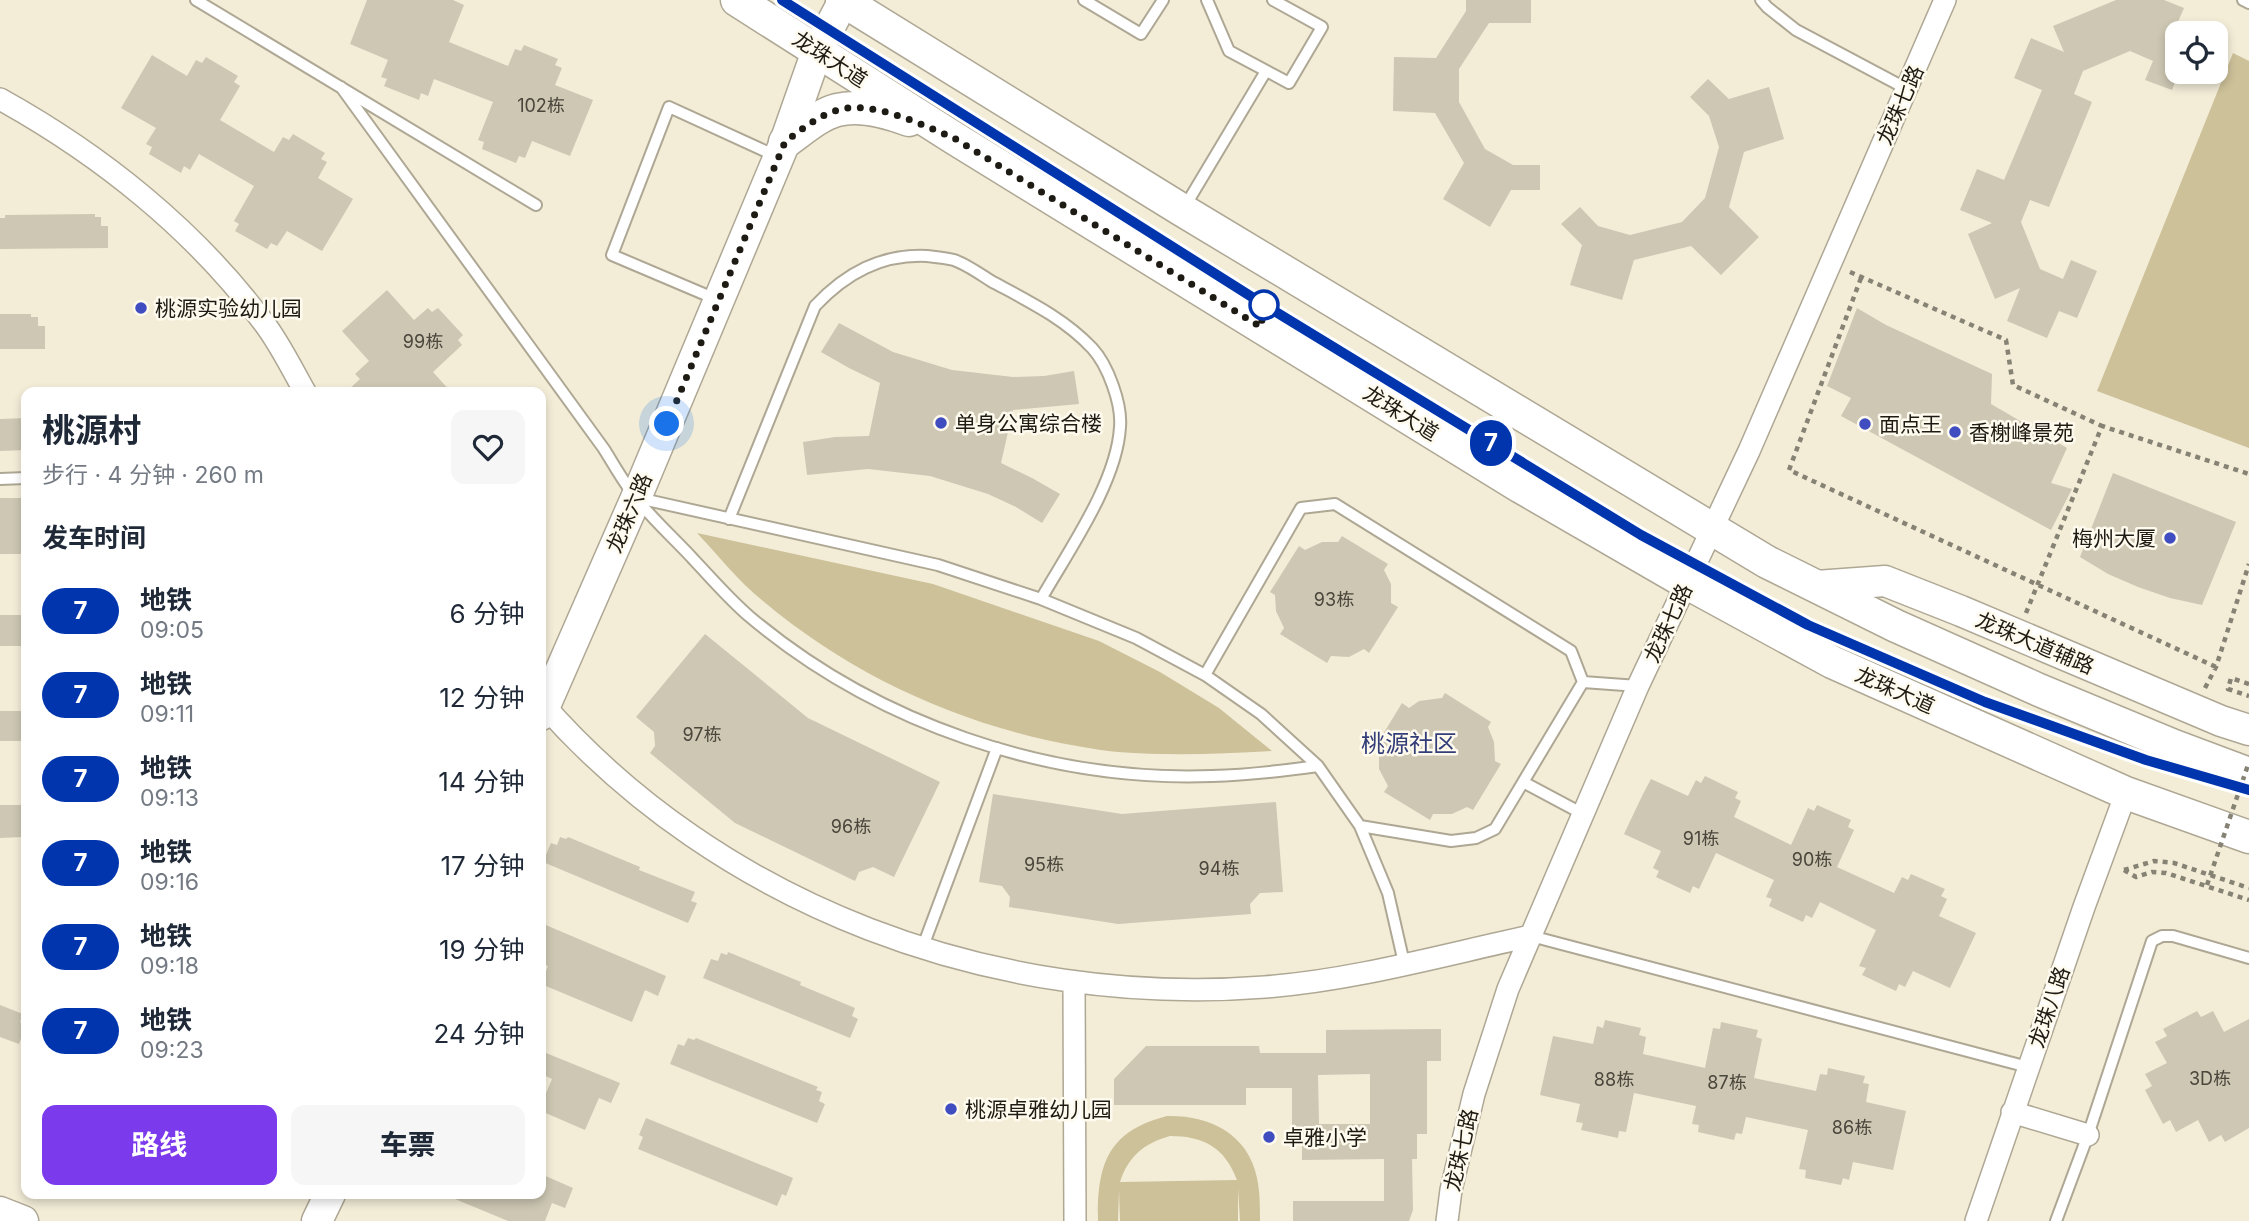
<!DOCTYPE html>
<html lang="zh">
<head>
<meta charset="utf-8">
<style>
	:root { --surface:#fff; --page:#f6f6f7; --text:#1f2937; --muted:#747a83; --accent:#7c3aed }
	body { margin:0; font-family:Inter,"Noto Sans SC",sans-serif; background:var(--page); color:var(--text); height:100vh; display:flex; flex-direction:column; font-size:26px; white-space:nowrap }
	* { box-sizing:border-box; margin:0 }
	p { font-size:23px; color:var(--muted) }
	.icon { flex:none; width:38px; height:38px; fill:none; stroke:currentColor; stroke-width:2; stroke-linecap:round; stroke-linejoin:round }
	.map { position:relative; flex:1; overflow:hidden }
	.sheet { position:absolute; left:21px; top:387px; width:525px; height:812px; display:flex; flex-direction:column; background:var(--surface); border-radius:14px; box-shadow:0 4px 10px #0003 }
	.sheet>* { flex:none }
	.badge { padding:0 14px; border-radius:23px; font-size:24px; line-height:46px }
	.buttons { position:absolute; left:2165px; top:21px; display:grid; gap:14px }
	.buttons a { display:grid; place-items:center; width:63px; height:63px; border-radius:14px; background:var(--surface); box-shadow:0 4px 10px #0003; font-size:35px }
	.you { position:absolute; width:35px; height:35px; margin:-18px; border:5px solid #fff; border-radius:50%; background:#1a73e8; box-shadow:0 0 0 10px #1a73e833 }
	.map>.badge { position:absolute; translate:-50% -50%; box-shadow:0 0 0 4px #fff }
	h2 { padding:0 21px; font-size:26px; line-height:63px }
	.round { display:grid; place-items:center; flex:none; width:74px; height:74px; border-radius:14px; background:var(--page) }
	.head { display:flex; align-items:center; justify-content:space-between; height:119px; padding:0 21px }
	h1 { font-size:33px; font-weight:700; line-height:52px }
	.primary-button { display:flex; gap:14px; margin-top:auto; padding:14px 21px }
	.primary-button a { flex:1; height:80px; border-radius:14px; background:var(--accent); color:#fff; font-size:28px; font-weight:700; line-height:80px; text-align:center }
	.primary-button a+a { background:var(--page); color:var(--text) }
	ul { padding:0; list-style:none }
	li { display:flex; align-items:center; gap:21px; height:84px; padding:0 21px }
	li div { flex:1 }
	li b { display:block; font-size:26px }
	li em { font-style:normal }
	li .badge { min-width:77px; font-weight:700; text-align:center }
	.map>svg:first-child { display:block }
</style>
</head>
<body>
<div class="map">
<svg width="2249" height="1221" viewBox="0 0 2249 1221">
	<rect width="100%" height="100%" fill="#f3edd8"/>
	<path fill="#cdc199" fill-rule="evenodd" d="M 2233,53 L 2249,61 L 2249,448 L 2097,391 Z
		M 697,533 L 933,584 L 1099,641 L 1160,672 L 1219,708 L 1272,751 C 1220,754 1170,756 1118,752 C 1105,751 1090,748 1077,746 C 962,726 852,676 763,601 C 739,582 718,555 697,533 Z
		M 1167,1116 C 1208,1115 1248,1133 1257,1178 C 1260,1192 1260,1207 1260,1221 L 1240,1221 L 1238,1188 L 1238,1221 L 1120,1221 L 1119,1190 L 1118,1221 L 1098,1221 C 1097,1164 1108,1131 1167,1116 ZM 1170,1136 C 1204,1136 1225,1148 1237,1180 L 1120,1182 C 1128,1157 1144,1143 1170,1136 Z"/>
	<path fill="#cdc7b3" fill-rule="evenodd" d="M 367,0 L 453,0 L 464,5 L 449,42 L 508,66 L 515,49 L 521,51 L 524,45 L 558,59 L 555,65 L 562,68 L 555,85 L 593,100 L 570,156 L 532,141 L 525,158 L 519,156 L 516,163 L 482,149 L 484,142 L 478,140 L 493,102 L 434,79 L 428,96 L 421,93 L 419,100 L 384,86 L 387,79 L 381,77 L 388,60 L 350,44 Z
		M 1466,0 L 1531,0 L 1531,23 L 1489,23 L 1459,69 L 1459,102 L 1485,149 L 1513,165 L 1540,165 L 1540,190 L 1511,190 L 1490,227 L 1443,199 L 1464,163 L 1435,113 L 1393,111 L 1394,57 L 1436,58 L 1466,11 Z
		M 2116,0 L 2164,0 L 2184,8 L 2177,24 L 2177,77 L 2172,90 L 2145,80 L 2153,61 L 2130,51 L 2083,71 L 2074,94 L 2092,102 L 2049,207 L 2030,200 L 2021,222 L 2040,269 L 2063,279 L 2071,260 L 2097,271 L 2077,318 L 2059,311 L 2047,338 L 2007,321 L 2020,288 L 1995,299 L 1968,234 L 1992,223 L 1960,210 L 1977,169 L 2004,180 L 2042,90 L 2014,78 L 2031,38 L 2064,52 L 2053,26 Z
		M 152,55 L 187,76 L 196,60 L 202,63 L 206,57 L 238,76 L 234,82 L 240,86 L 220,120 L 274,152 L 283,137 L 289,140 L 293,134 L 325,153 L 321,159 L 327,162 L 318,178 L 353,199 L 322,251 L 287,231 L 277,246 L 271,243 L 267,249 L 235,231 L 239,224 L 234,221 L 254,186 L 199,154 L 190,170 L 184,166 L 181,173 L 149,154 L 152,147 L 146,144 L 156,128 L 121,108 Z
		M 1708,79 L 1729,99 L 1769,87 L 1784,139 L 1744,152 L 1729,207 L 1759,237 L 1721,275 L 1691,246 L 1634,260 L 1622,300 L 1570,285 L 1582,245 L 1561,224 L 1580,207 L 1598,226 L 1630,235 L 1682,222 L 1705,198 L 1719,147 L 1709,116 L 1690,97 Z
		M 95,214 L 95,217 L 101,217 L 101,226 L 108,226 L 108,248 L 0,249 L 0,218 L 5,218 L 5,215 Z
		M 387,290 L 414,320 L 428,308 L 432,312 L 438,308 L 463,335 L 458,340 L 462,345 L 433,372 L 451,392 L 346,392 L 360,379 L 355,374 L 369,361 L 342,331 Z
		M 1857,308 L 1886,325 L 1992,374 L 1991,404 L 2067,448 L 2051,483 L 2072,489 L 2051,530 L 1841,416 L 1851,398 L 1827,386 Z
		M 0,314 L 31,314 L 31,317 L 38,317 L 38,326 L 45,326 L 45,349 L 0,349 Z
		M 839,323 L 893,352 L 952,370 L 1013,377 L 1044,376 L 1074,371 L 1079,404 L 1013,410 L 1001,463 L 1032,478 L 1060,494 L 1042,523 L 1016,507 L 988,494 L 930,476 L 868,469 L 807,475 L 803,442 L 835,437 L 869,436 L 880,383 L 849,368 L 821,352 Z
		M 26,418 L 26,450 L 0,451 L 0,419 Z
		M 2113,473 L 2236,522 L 2202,605 L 2170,598 L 2138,587 L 2108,574 L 2080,557 Z
		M 0,498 L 26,498 L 26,554 L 0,554 Z
		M 1342,536 L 1388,564 L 1384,570 L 1391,584 L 1391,603 L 1398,607 L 1369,653 L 1364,649 L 1349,657 L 1331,656 L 1327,663 L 1280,634 L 1284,628 L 1276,611 L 1275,595 L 1270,592 L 1299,546 L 1305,550 L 1322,542 L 1338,542 Z
		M 0,615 L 21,615 L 21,625 L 26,624 L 26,646 L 0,646 Z
		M 705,634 L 808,718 L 940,782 L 894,877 L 873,867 L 859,872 L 855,881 L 735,823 L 650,753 L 655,746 L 654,732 L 636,717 Z
		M 1445,693 L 1491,722 L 1488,727 L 1494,742 L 1495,761 L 1501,764 L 1473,810 L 1467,807 L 1452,814 L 1433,814 L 1430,820 L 1384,792 L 1388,786 L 1379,769 L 1379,753 L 1374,749 L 1402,703 L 1409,708 L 1419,701 L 1442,698 Z
		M 0,711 L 22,711 L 23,720 L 26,720 L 26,741 L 0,741 Z
		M 1705,776 L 1738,792 L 1735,798 L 1741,801 L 1734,817 L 1791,845 L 1808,808 L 1814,811 L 1817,805 L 1851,820 L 1848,827 L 1854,830 L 1837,867 L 1894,893 L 1902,877 L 1908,880 L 1911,874 L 1945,889 L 1941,896 L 1947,899 L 1939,916 L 1976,933 L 1950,988 L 1913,971 L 1905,987 L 1899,984 L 1896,991 L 1862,975 L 1866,968 L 1859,966 L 1876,930 L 1820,902 L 1812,918 L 1806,915 L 1803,922 L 1769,906 L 1772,899 L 1766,897 L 1774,880 L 1716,853 L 1699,889 L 1693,886 L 1690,893 L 1656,877 L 1659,871 L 1653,868 L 1661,851 L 1624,834 L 1643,794 L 1651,779 L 1688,796 L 1696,780 L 1701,783 Z
		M 993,794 L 1122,814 L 1276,802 L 1283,892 L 1260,893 L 1250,904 L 1251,914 L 1118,924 L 1009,907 L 1010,897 L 1002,886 L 979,882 Z
		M 0,805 L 26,805 L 26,824 L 23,824 L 23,837 L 0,838 Z
		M 560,837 L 566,839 L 568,837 L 640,867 L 639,870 L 695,892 L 691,901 L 697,903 L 688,923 L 543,862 L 551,843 L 557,845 Z
		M 541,923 L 666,976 L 658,996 L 645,990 L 632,1022 L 541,984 L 548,966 L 541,963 Z
		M 728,952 L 801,982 L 800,985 L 855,1008 L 852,1016 L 858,1019 L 850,1038 L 703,978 L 711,959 L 718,961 L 721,953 L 727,955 Z
		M 0,1005 L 23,1014 L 20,1022 L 26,1025 L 19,1044 L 0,1037 Z
		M 2197,1011 L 2201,1017 L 2213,1011 L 2224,1032 L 2249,1019 L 2249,1128 L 2225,1142 L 2221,1135 L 2209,1142 L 2198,1120 L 2176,1132 L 2170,1120 L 2163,1124 L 2145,1090 L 2152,1086 L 2145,1074 L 2167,1063 L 2155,1042 L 2167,1036 L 2163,1029 Z
		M 1605,1020 L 1641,1028 L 1639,1035 L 1646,1037 L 1643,1054 L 1705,1068 L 1713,1028 L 1720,1029 L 1721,1022 L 1758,1030 L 1756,1037 L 1762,1039 L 1754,1078 L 1816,1091 L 1820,1074 L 1827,1075 L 1828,1068 L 1865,1076 L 1863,1083 L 1869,1084 L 1866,1102 L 1906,1111 L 1893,1170 L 1853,1162 L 1849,1180 L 1843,1178 L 1841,1185 L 1805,1178 L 1806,1170 L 1799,1169 L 1808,1130 L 1746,1117 L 1742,1134 L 1736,1133 L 1734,1140 L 1698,1132 L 1699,1125 L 1692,1124 L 1696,1106 L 1634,1093 L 1626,1132 L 1619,1131 L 1618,1138 L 1581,1130 L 1583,1123 L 1576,1122 L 1580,1104 L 1540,1095 L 1553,1036 L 1593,1044 L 1597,1026 L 1603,1028 Z
		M 1441,1029 L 1441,1061 L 1427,1061 L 1427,1134 L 1417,1134 L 1417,1159 L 1412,1159 L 1413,1210 L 1409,1221 L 1293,1221 L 1293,1201 L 1384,1201 L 1384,1159 L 1302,1160 L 1302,1143 L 1296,1139 L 1292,1133 L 1292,1088 L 1246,1088 L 1246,1105 L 1114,1105 L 1114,1079 L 1146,1046 L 1259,1046 L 1260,1053 L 1326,1053 L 1326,1030 ZM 1370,1074 L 1370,1124 L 1319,1124 L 1318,1075 Z
		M 688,1038 L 694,1040 L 696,1038 L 818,1087 L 816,1090 L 822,1092 L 819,1101 L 825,1104 L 817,1123 L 670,1064 L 678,1044 L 684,1046 Z
		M 541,1051 L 620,1083 L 611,1103 L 599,1098 L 585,1130 L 541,1111 L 541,1105 L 552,1079 L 541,1074 Z
		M 646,1118 L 793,1178 L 786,1196 L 782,1194 L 777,1206 L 638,1149 L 643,1137 L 639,1135 Z
		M 541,1174 L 573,1188 L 565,1208 L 552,1203 L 545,1221 L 508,1221 L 443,1194 L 541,1194 Z"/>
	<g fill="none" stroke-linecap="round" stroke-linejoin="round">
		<g stroke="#aea794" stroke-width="14">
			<path id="lane" d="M 196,0 L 536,205
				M 1084,0 L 1141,34 L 1163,0
				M 1207,0 L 1229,51 L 1289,83 L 1322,27 L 1273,0
				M 1761,0 L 1767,7 L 1796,30 L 1907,89
				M 2243,0 L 2249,3
				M 341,87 L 604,449 C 614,465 624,483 636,498 C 653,520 675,539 694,560 C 712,579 730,600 750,617 C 876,723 1047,782 1212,776 C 1247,775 1282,771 1318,766
				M 1184,208 L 1266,71
				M 718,300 L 612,255 L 669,107 L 776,156
				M 0,479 L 26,478
				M 638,498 L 938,565 L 1041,599 L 1136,638 L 1205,675 L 1261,714 L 1318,766 L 1360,826 L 1388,893 L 1404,963
				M 729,519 L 815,306 C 846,273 881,254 927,256 C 936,257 946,258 954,260 C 966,264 980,274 991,281 C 1026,300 1064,318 1092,348 C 1108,365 1122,404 1120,427 C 1117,482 1069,550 1041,599
				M 1205,675 L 1301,508 L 1335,504 L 1571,651 L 1583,682 L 1495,829 L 1476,838 L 1451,841 L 1360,826
				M 1583,682 L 1638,686
				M 1523,782 L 1583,814
				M 1531,936 L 2028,1067
				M 922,949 L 997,748
				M 2056,1221 L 2088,1135 L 2152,941 L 2162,936 L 2173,936 L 2249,958"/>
		</g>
		<g stroke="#aea794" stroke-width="24">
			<path id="street" d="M 0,99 C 101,155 195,230 264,323 C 280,344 292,369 305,392
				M 541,702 C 720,907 996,1008 1265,987 C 1355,980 1443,955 1531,936
				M 1074,983 L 1075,1221
				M 2012,1112 L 2088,1135
				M 1447,1221 L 1451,1190 L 1474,1094 L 1508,989 L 1638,686 L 1749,451 L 1945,0
				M 1976,1221 L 2084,907 L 2126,793"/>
		</g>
		<g stroke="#aea794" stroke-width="33">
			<path id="secondary" d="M 1816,586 L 1885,581 L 1961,611 L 2221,721 L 2249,730
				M 541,715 L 636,498 L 785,142 L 817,51 L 844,0
				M 0,1212 L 23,1221
				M 317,1221 L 330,1194"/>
		</g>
		<g stroke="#aea794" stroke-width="35">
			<path id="primary" d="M 737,0 L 954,138 L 1521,487 L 1687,583 L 1832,662 L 2126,793 L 2249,837
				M 842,0 L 1182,210 L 1767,562 L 1896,626 L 2039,690 L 2174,746 L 2249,774
				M 785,142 C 801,131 818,115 837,110 C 860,104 888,112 909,120"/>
		</g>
		<path stroke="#868274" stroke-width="4.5" stroke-dasharray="5 5" stroke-linecap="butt" d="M 1850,272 L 2006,340 L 2013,385 L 2102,426
			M 1861,278 L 1789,470 L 2216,667
			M 2026,613 L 2102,426 L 2249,474
			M 2249,684 L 2231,678 L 2228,689 L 2249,696
			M 2205,688 L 2216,667 L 2249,564
			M 2124,870 L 2136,877 L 2152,872 L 2166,873 L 2249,900
			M 2124,870 L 2154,861 L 2174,863 L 2249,888"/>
		<use href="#lane" stroke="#fff" stroke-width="10"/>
		<use href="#street" stroke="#fff" stroke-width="21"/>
		<use href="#secondary" stroke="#fff" stroke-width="30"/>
		<use href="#primary" stroke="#fff" stroke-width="32"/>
		<path stroke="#868274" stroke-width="4.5" stroke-dasharray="5 5" stroke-linecap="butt" d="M 2207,885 L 2249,762"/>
	</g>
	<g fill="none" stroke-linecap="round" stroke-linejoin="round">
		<g stroke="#fff" stroke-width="16">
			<path id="line" d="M 782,0 L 1263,304 L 1641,535 L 1784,612 L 1808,625 L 1985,702 L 2146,760 L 2249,790"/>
		</g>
		<use href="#line" stroke="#0035ad" stroke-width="10"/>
		<path stroke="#1e1b14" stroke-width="7" stroke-dasharray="0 12.6" d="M 667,424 L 785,142 C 801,130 816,117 835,111 C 869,98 922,125 954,138 L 1261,327 L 1264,305"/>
	</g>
	<circle fill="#fff" stroke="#0035ad" stroke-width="3.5" cx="1264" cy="305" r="14"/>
	<g fill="#3f4dc1" stroke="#fefaed" stroke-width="2.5">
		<circle cx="141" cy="308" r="7"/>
		<circle cx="941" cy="423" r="7"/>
		<circle cx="1865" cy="424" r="7"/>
		<circle cx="1955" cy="432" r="7"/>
		<circle cx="2170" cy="538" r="7"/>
		<circle cx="951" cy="1109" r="7"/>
		<circle cx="1269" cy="1137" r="7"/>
	</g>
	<g text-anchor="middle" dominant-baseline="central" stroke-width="5" stroke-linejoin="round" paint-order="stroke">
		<g font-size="18" fill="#4a463c">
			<text x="541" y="105">102栋</text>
			<text x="423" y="341">99栋</text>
			<text x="1334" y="599">93栋</text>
			<text x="702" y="734">97栋</text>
			<text x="851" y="826">96栋</text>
			<text x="1701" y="838">91栋</text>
			<text x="1812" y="859">90栋</text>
			<text x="1044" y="864">95栋</text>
			<text x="1219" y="868">94栋</text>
			<text x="2210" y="1078">3D栋</text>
			<text x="1614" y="1079">88栋</text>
			<text x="1727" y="1082">87栋</text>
			<text x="1852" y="1127">86栋</text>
		</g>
		<g font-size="21" fill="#1e1b14" stroke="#fefaed">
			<text transform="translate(830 59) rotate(33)">龙珠大道</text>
			<text transform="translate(1900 105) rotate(-66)">龙珠七路</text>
			<text transform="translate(1401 413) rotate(32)">龙珠大道</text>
			<text transform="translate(629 513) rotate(-67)">龙珠六路</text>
			<text transform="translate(1668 623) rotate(-65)">龙珠七路</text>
			<text transform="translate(2035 643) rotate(23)">龙珠大道辅路</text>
			<text transform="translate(1895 690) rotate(24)">龙珠大道</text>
			<text transform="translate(2049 1007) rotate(-71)">龙珠八路</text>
			<text transform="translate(1461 1150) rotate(-77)">龙珠七路</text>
		</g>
		<g font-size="21" fill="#1e1b14" stroke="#fefaed" text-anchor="start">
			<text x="155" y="308">桃源实验幼儿园</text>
			<text x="955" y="423">单身公寓综合楼</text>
			<text x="1879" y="424">面点王</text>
			<text x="1969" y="432">香榭峰景苑</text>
			<text x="2156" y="538" text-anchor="end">梅州大厦</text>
			<text x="965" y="1109">桃源卓雅幼儿园</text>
			<text x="1283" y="1137">卓雅小学</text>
		</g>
		<g font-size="24" fill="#333e79" stroke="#fefaed">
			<text x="1409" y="743">桃源社区</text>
		</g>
	</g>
</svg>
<div class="buttons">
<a><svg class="icon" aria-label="locate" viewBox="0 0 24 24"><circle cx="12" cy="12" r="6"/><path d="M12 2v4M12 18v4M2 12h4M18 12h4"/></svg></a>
</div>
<div class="you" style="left:667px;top:424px"></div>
<b class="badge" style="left:1491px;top:443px;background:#0035ad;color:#fff">7</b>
<section class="sheet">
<div class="head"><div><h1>桃源村</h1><p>步行 · 4 分钟 · 260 m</p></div><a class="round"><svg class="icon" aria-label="heart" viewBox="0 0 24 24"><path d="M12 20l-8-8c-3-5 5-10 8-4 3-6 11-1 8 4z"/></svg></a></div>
<h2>发车时间</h2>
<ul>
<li><span class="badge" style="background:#0035ad;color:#fff">7</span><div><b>地铁</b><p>09:05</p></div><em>6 分钟</em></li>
<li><span class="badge" style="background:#0035ad;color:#fff">7</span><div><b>地铁</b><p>09:11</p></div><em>12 分钟</em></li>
<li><span class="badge" style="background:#0035ad;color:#fff">7</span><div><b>地铁</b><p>09:13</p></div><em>14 分钟</em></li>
<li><span class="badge" style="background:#0035ad;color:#fff">7</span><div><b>地铁</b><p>09:16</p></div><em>17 分钟</em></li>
<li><span class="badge" style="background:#0035ad;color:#fff">7</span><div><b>地铁</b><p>09:18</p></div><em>19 分钟</em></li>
<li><span class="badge" style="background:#0035ad;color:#fff">7</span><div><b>地铁</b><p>09:23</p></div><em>24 分钟</em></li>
</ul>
<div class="primary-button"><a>路线</a><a>车票</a></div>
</section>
</div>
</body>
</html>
